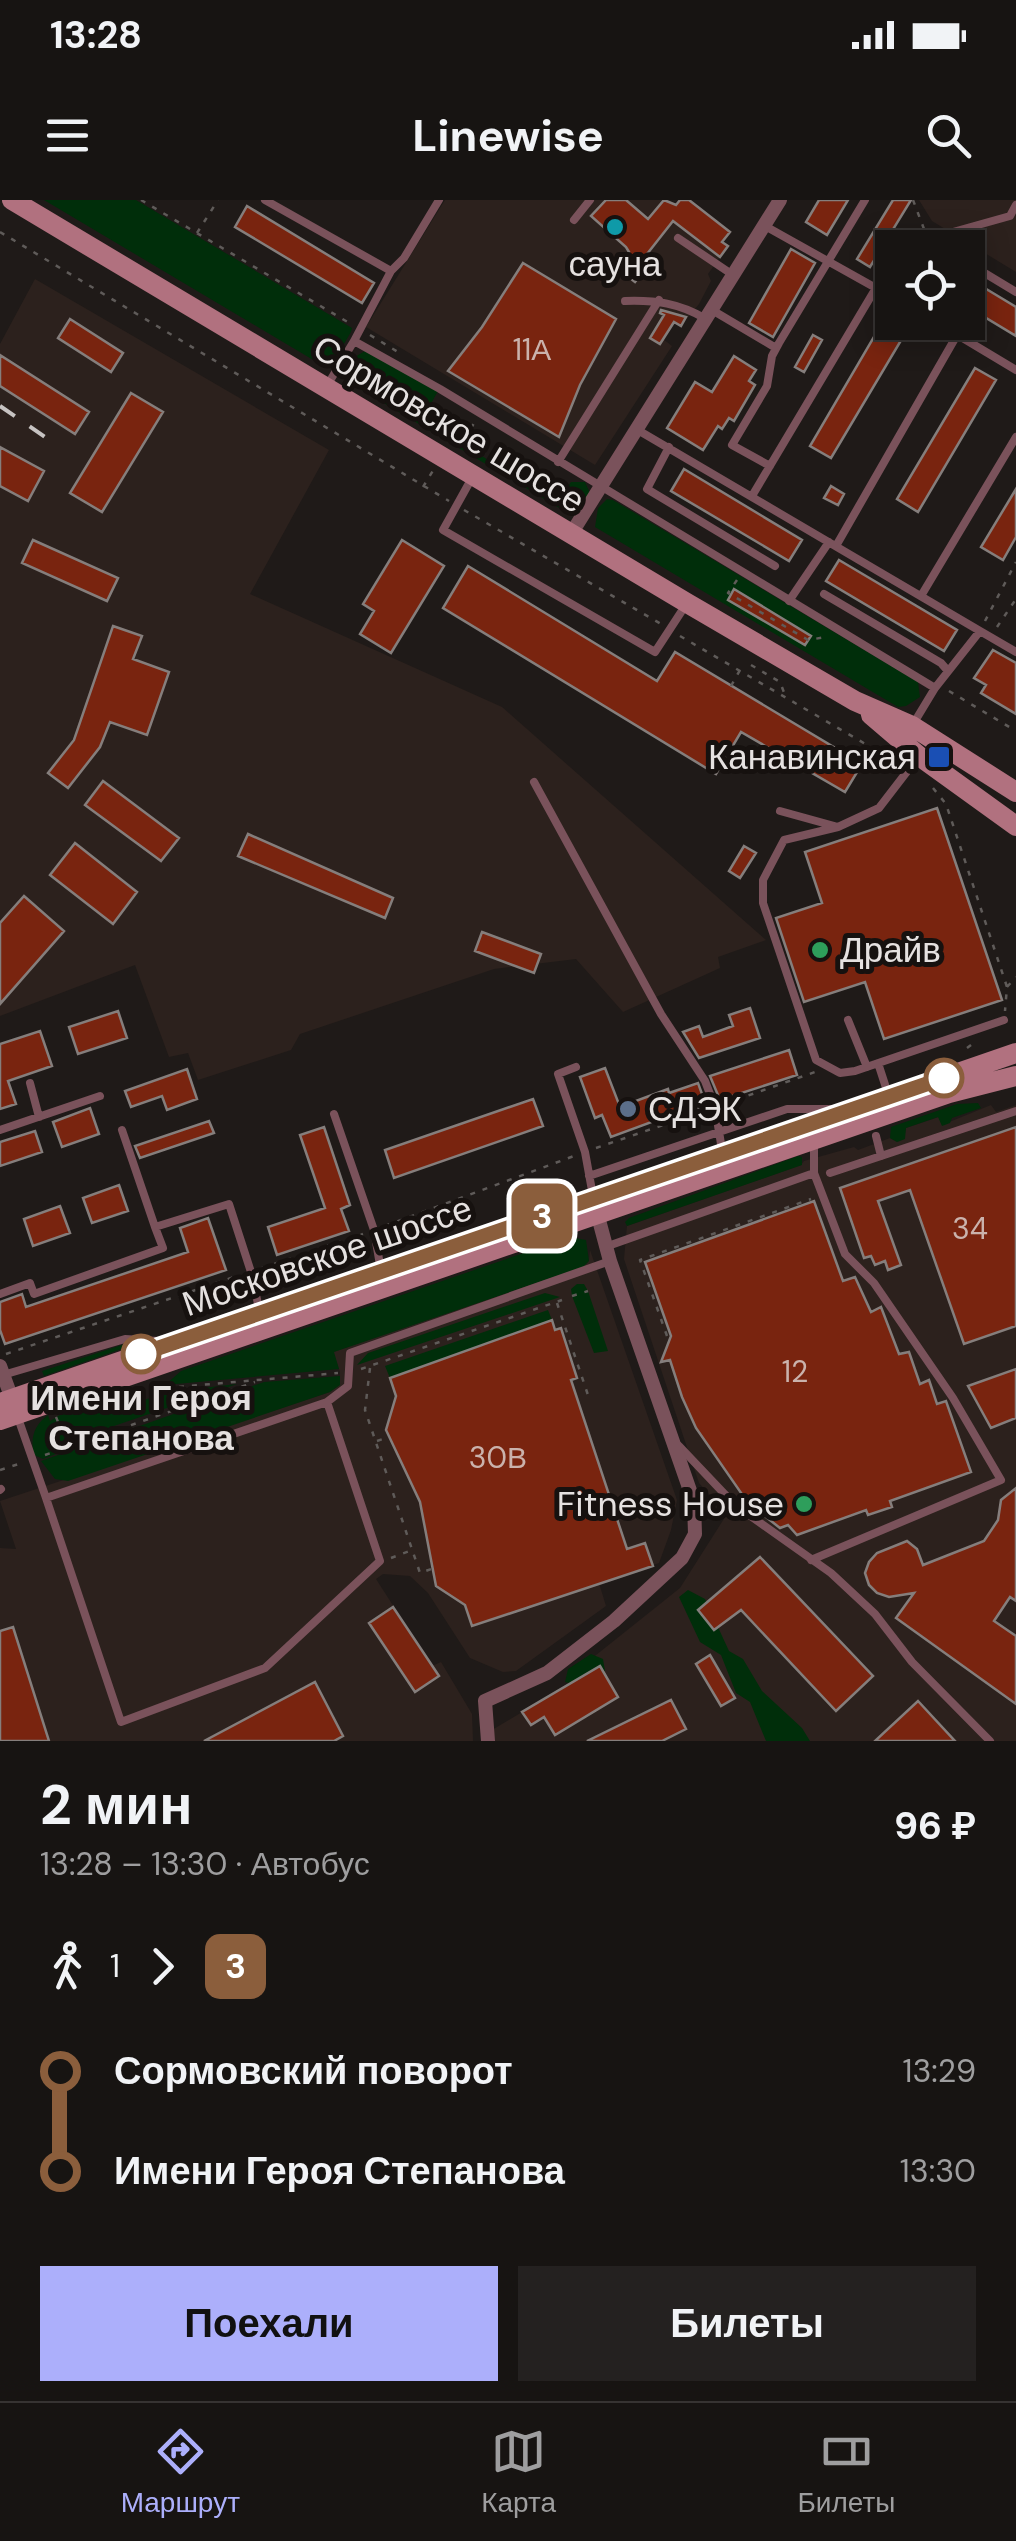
<!DOCTYPE html>
<html lang="ru">
<head>
<meta charset="utf-8">
<style>
	:root { --surface:#171412; --page:#242120; --text:#f1f3f6; --muted:#9e9e9f; --line:#363332; --accent:#acaffb }
	body { margin:0; font-family:"DM Sans",sans-serif; background:var(--page); color:var(--text); height:100vh; display:flex; flex-direction:column; font-size:38px; white-space:nowrap }
	* { box-sizing:border-box; margin:0 }
	p { font-size:32px; color:var(--muted) }
	.icon { flex:none; width:55px; height:55px; fill:none; stroke:currentColor; stroke-width:2; stroke-linecap:round; stroke-linejoin:round }
	.map { position:relative; height:1541px; overflow:hidden }
	.panel { display:flex; flex-direction:column; background:var(--surface); flex:1 }
	.panel>* { flex:none }
	.badge { padding:0 20px; border-radius:15px; font-size:35px; line-height:65px }
	.buttons { position:absolute; left:875px; top:30px; display:grid; gap:20px }
	.buttons a { display:grid; place-items:center; width:110px; height:110px; border-radius:0px; background:var(--surface); box-shadow:0 5px 25px #0003,0 0 0 2px var(--line); font-size:50px }
	.map>.badge { position:absolute; translate:-50% -50%; box-shadow:0 0 0 5px #fff }
	.legs { display:flex; align-items:center; gap:15px; height:110px; padding:0 40px; font-size:32px }
	.legs p { margin-inline-start:auto }
	.summary { display:flex; align-items:center; justify-content:space-between; height:170px; padding:0 40px }
	h1 { font-size:55px; font-weight:700; line-height:75px }
	.action { display:flex; gap:20px; margin-top:auto; padding:20px 40px }
	.action a { flex:1; height:115px; border-radius:0px; background:var(--accent); color:#111; font-size:40px; font-weight:700; line-height:115px; text-align:center }
	.action a+a { background:var(--page); color:var(--text) }
	ul { padding:0 40px; list-style:none }
	li { display:flex; align-items:center; gap:35px; height:100px; font-size:38px }
	li i { display:grid; place-items:center; width:15px; height:100%; margin:0 12px; background:currentColor }
	li i::after { content:''; width:25px; height:25px; margin:-12px; border:8px solid; border-radius:50%; background:var(--surface) }
	li p { margin-inline-start:auto }
	li:first-child i { background:linear-gradient(#0000 50%,currentColor 0) }
	li:last-child i { background:linear-gradient(currentColor 50%,#0000 0) }
	.status { display:flex; justify-content:space-between; align-items:center; height:70px; padding:0 50px; background:var(--surface); direction:ltr }
	.status svg { height:28px; fill:currentColor }
	header { display:flex; justify-content:space-between; align-items:center; height:130px; padding:0 40px; background:var(--surface); font-size:45px; font-weight:700 }
	.tab-bar { display:flex; justify-content:space-around; align-items:center; height:140px; border-top:2px solid var(--line); background:var(--surface); font-size:28px; color:var(--muted) }
	.tab-bar a { display:grid; justify-items:center; gap:5px }
	.tab-bar .current { color:var(--accent) }
	.map>svg:first-child { display:block }
</style>
</head>
<body>
<div class="status"><b>13:28</b><svg viewBox="0 0 49 12"><path d="M0 12V9h3v3zM5 12V6h3v6zM10 12V3h3v9zM15 12V0h3v12zM26 1h20v11H26zM47 4h2v5h-2z"/></svg></div>
<header><svg class="icon" aria-label="menu" viewBox="0 0 24 24"><path d="M4 6h16M4 12h16M4 18h16"/></svg>Linewise<svg class="icon" aria-label="search" viewBox="0 0 24 24"><circle cx="10" cy="10" r="6"/><path d="M15 15l6 6"/></svg></header>
<div class="map">
<svg width="1016" height="1541" viewBox="0 0 1016 1541">
	<rect width="100%" height="100%" fill="#1f1a18"/>
	<path fill="#2c211d" d="M 445,0 L 669,0 L 728,46 L 708,74 L 711,81 L 699,104 L 681,126 L 674,122 L 663,139 L 672,146 L 595,265 L 366,127 Z
		M 919,0 L 1016,0 L 1016,72 L 932,21 Z
		M 35,79 L 329,250 L 250,394 L 502,507 L 766,740 L 718,757 L 720,768 L 623,812 L 576,759 L 494,769 L 300,834 L 291,850 L 198,880 L 188,853 L 169,857 L 135,765 L 0,816 L 0,144 Z
		M 991,905 L 996,912 L 1016,905 L 1016,1541 L 495,1541 L 492,1530 L 569,1484 L 566,1479 L 680,1388 L 727,1314 L 699,1283 L 624,1059 L 627,1026 L 801,965 L 804,961 L 854,947 L 858,950 L 890,938 L 897,942 L 904,939 L 906,928 L 939,917 L 942,925 Z
		M 590,1050 L 677,1300 L 671,1330 L 659,1363 L 599,1383 L 606,1406 L 516,1471 L 503,1472 L 470,1458 L 428,1393 L 410,1376 L 383,1374 L 376,1379 L 432,1466 L 441,1462 L 472,1514 L 473,1541 L 0,1541 L 0,1348 L 16,1349 L 0,1301 L 330,1192 L 340,1184 L 340,1172 L 333,1152 L 582,1067 L 589,1061 Z"/>
	<path fill="#002e0a" d="M 44,0 L 136,0 L 352,128 L 351,132 L 334,161 L 325,167 Z
		M 365,151 L 438,191 L 422,220 L 558,302 L 571,282 L 585,282 L 590,293 L 579,312 L 566,312 L 347,181 L 348,161 Z
		M 607,299 L 613,300 L 918,482 L 920,497 L 906,506 L 898,507 L 595,327 L 598,308 Z
		M 978,903 L 981,908 L 952,918 L 950,923 L 942,926 L 938,917 L 906,928 L 905,939 L 897,942 L 890,938 L 891,927 L 957,904 Z
		M 798,956 L 802,957 L 802,965 L 627,1026 L 625,1022 L 629,1018 Z
		M 570,1037 L 586,1040 L 589,1061 L 583,1067 L 334,1152 L 339,1169 L 165,1185 L 181,1171 Z
		M 577,1084 L 584,1084 L 588,1091 L 608,1151 L 594,1153 L 572,1096 L 571,1089 Z
		M 545,1093 L 560,1097 L 357,1165 L 368,1153 Z
		M 548,1110 L 552,1120 L 390,1178 L 385,1166 Z
		M 131,1142 L 139,1143 L 44,1176 L 42,1171 Z
		M 340,1176 L 340,1185 L 330,1192 L 68,1281 L 55,1279 L 41,1261 L 264,1182 Z
		M 237,1184 L 111,1227 L 109,1232 L 73,1240 L 69,1249 L 43,1259 L 34,1255 C 30,1238 34,1225 48,1215 L 50,1221 L 68,1210 L 100,1206 L 108,1212 L 168,1192 Z
		M 688,1390 L 705,1399 L 729,1451 L 743,1459 L 762,1491 L 802,1528 L 810,1541 L 766,1541 L 750,1502 L 736,1493 L 721,1455 L 700,1442 L 679,1397 Z
		M 591,1454 L 603,1459 L 605,1471 L 582,1486 L 565,1482 L 568,1469 Z"/>
	<path fill="#79240f" stroke="#857e7c" stroke-width="2.5" d="M 606,0 L 626,0 L 648,19 L 664,0 L 676,5 L 680,0 L 689,0 L 730,32 L 722,42 L 728,46 L 720,57 L 673,21 L 636,68 L 642,73 L 635,82 L 617,68 L 629,52 L 626,47 L 591,16 Z
		M 819,0 L 848,0 L 827,35 L 806,22 Z
		M 893,0 L 911,0 L 870,67 L 857,59 Z
		M 247,6 L 374,83 L 362,103 L 235,27 Z
		M 791,49 L 815,63 L 773,137 L 749,123 Z
		M 523,63 L 616,119 L 580,185 L 559,237 L 448,171 L 482,127 Z
		M 968,78 L 1016,107 L 1016,136 L 968,107 Z
		M 892,106 L 892,122 L 909,127 L 831,258 L 810,246 Z
		M 661,110 L 686,117 L 681,126 L 674,122 L 660,144 L 650,138 L 664,115 L 660,113 Z
		M 70,119 L 123,153 L 111,172 L 58,138 Z
		M 813,135 L 822,140 L 804,172 L 795,167 Z
		M 0,155 L 89,212 L 75,234 L 0,186 Z
		M 734,156 L 756,170 L 749,181 L 755,185 L 734,221 L 729,218 L 722,229 L 718,226 L 703,250 L 667,228 L 695,182 L 712,192 Z
		M 975,168 L 996,180 L 918,312 L 897,299 Z
		M 131,193 L 163,212 L 102,312 L 70,293 Z
		M 438,216 L 459,229 L 454,239 L 432,226 Z
		M 0,247 L 44,271 L 28,301 L 0,286 Z
		M 684,269 L 802,340 L 789,361 L 671,291 Z
		M 831,286 L 844,294 L 838,305 L 824,298 Z
		M 1016,289 L 1016,337 L 1003,360 L 981,347 Z
		M 33,340 L 118,378 L 107,401 L 22,363 Z
		M 402,340 L 444,366 L 391,453 L 360,434 L 374,411 L 363,404 Z
		M 839,360 L 957,430 L 944,451 L 826,381 Z
		M 468,366 L 657,481 L 675,452 L 862,564 L 845,592 L 741,532 L 716,574 L 443,408 Z
		M 734,389 L 811,436 L 805,445 L 728,400 Z
		M 113,426 L 142,436 L 133,459 L 169,472 L 147,535 L 110,522 L 100,547 L 68,588 L 48,573 L 74,540 Z
		M 993,450 L 1016,463 L 1016,514 L 981,493 L 986,485 L 974,478 Z
		M 103,581 L 179,638 L 161,661 L 85,605 Z
		M 937,608 L 1002,800 L 884,839 L 865,782 L 804,802 L 776,718 L 822,703 L 805,652 Z
		M 248,634 L 393,698 L 385,718 L 238,656 Z
		M 75,643 L 137,692 L 113,724 L 50,675 Z
		M 744,646 L 756,653 L 740,678 L 729,671 Z
		M 24,696 L 64,731 L 0,804 L 0,723 Z
		M 482,732 L 541,754 L 534,773 L 475,751 Z
		M 750,808 L 760,838 L 699,858 L 683,832 L 699,826 L 703,837 L 733,826 L 729,815 Z
		M 118,811 L 127,838 L 78,854 L 69,827 Z
		M 40,831 L 52,866 L 8,881 L 16,904 L 0,909 L 0,844 Z
		M 789,850 L 797,875 L 720,900 L 710,876 Z
		M 605,868 L 620,907 L 668,889 L 669,893 L 698,883 L 706,905 L 685,912 L 684,910 L 611,937 L 602,915 L 595,918 L 580,877 Z
		M 187,869 L 197,899 L 167,910 L 162,896 L 131,907 L 125,891 Z
		M 533,899 L 543,926 L 394,978 L 385,950 Z
		M 90,908 L 99,934 L 62,947 L 53,922 Z
		M 209,921 L 214,933 L 140,958 L 135,946 Z
		M 324,927 L 350,1005 L 341,1009 L 349,1031 L 277,1055 L 268,1027 L 325,1008 L 300,935 Z
		M 1016,927 L 1016,1126 L 964,1144 L 910,990 L 878,1001 L 901,1065 L 888,1070 L 885,1061 L 875,1065 L 871,1056 L 864,1058 L 840,988 Z
		M 35,931 L 42,952 L 0,966 L 0,942 Z
		M 119,985 L 128,1011 L 92,1023 L 83,998 Z
		M 814,1001 L 843,1081 L 855,1077 L 871,1112 L 881,1107 L 899,1154 L 909,1152 L 920,1184 L 929,1180 L 937,1204 L 946,1201 L 971,1272 L 890,1301 L 892,1307 L 868,1315 L 866,1310 L 797,1335 L 788,1325 L 780,1328 L 748,1303 L 696,1228 L 682,1197 L 670,1160 L 661,1162 L 671,1136 L 645,1062 Z
		M 60,1006 L 70,1033 L 33,1046 L 24,1019 Z
		M 208,1018 L 226,1070 L 5,1144 L 0,1130 L 0,1102 L 22,1094 L 26,1107 L 188,1052 L 180,1028 Z
		M 552,1120 L 555,1130 L 561,1128 L 577,1178 L 571,1180 L 627,1349 L 645,1343 L 653,1366 L 472,1426 L 465,1405 L 436,1386 L 420,1302 L 386,1230 L 396,1196 L 390,1178 Z
		M 1016,1169 L 1016,1218 L 991,1228 L 968,1186 Z
		M 1016,1288 L 1016,1401 L 1010,1397 L 994,1421 L 1016,1436 L 1016,1504 L 896,1418 L 914,1393 L 889,1397 L 877,1393 L 869,1385 L 865,1373 L 869,1362 L 877,1353 L 907,1341 L 917,1349 L 923,1365 L 984,1341 L 998,1320 L 1001,1300 Z
		M 760,1357 L 873,1476 L 836,1511 L 741,1410 L 714,1430 L 698,1410 Z
		M 393,1407 L 439,1476 L 415,1492 L 369,1423 Z
		M 13,1427 L 49,1541 L 0,1541 L 0,1431 Z
		M 710,1455 L 735,1498 L 721,1506 L 696,1464 Z
		M 600,1466 L 618,1497 L 555,1535 L 544,1517 L 531,1525 L 522,1512 Z
		M 315,1482 L 343,1536 L 334,1541 L 204,1541 Z
		M 671,1500 L 686,1529 L 662,1541 L 587,1541 Z
		M 918,1501 L 955,1541 L 875,1541 Z"/>
	<g fill="none" stroke-linecap="round" stroke-linejoin="round">
		<path stroke="#5f5b59" stroke-width="2.5" stroke-dasharray="5 8" stroke-linecap="butt" d="M 141,0 L 351,124
			M 913,0 L 924,29
			M 0,32 L 449,301
			M 197,33 L 218,0
			M 370,135 L 398,152
			M 454,244 L 462,244 L 474,223
			M 423,287 L 434,269
			M 464,310 L 661,424
			M 737,380 L 728,393 L 808,440 L 826,437
			M 985,421 L 1016,362
			M 997,427 L 1016,399
			M 680,436 L 898,563
			M 751,465 L 780,482 L 785,495
			M 731,486 L 740,470
			M 949,491 L 1016,531
			M 933,588 L 946,604 L 1007,787 L 1005,811
			M 1007,787 L 1016,777
			M 967,848 L 975,842
			M 724,904 L 815,872
			M 596,948 L 707,910
			M 385,1026 L 574,956
			M 262,1068 L 363,1034
			M 572,1096 L 588,1091
			M 557,1103 L 589,1198
			M 667,1136 L 640,1060 L 811,999
			M 6,1154 L 240,1075
			M 370,1168 L 365,1210 L 420,1373 L 434,1368
			M 361,1169 L 562,1100
			M 166,1188 L 338,1173
			M 56,1217 L 68,1246
			M 377,1241 L 389,1237
			M 45,1255 L 255,1182
			M 0,1270 L 22,1263
			M 391,1358 L 412,1350"/>
		<path stroke="#7a525b" stroke-width="8" d="M 265,0 L 391,71 L 354,141 L 440,189 L 935,488
			M 574,20 L 590,0
			M 765,26 L 892,97
			M 678,38 L 733,75
			M 928,39 L 1010,16 L 1016,5
			M 901,48 L 908,39 L 917,36 L 942,48
			M 968,63 L 1016,92
			M 391,71 L 404,58 L 439,0
			M 625,101 C 656,100 679,103 706,119
			M 712,110 L 776,148
			M 936,122 L 1016,170
			M 328,184 L 354,141
			M 636,229 L 980,431 L 935,488 L 912,526
			M 669,247 L 647,289 L 775,366
			M 558,262 L 659,100
			M 770,266 L 732,245 L 767,186 L 772,156 L 779,143 L 865,0
			M 473,276 L 443,330 L 655,452 L 687,403
			M 752,296 L 892,61
			M 836,346 L 957,135
			M 824,394 L 941,463 L 948,471
			M 921,396 L 1016,237
			M 789,401 L 829,342
			M 980,431 L 1016,452
			M 534,582 L 661,814 L 705,881 L 715,907 L 722,950
			M 780,611 L 838,627 L 879,608 L 919,556
			M 838,627 L 784,640 L 763,680 L 763,703 L 816,860 L 840,873 L 855,871 L 1004,820
			M 848,820 L 867,867
			M 878,863 L 889,897
			M 576,867 L 558,874 L 585,952 L 593,996
			M 30,883 L 39,917
			M 334,914 L 374,1030 L 381,1071
			M 0,930 L 100,896
			M 122,930 L 155,1027
			M 876,936 L 881,956
			M 830,973 L 1016,911
			M 589,976 L 787,909 L 834,909
			M 608,1046 L 814,973
			M 0,1094 L 30,1083 L 34,1094 L 163,1048 L 155,1027 L 229,1004 L 251,1072 L 260,1113
			M 3,1175 L 125,1139 L 158,1141
			M 18,1218 L 46,1298 L 327,1202 L 348,1186 L 350,1153 L 610,1061
			M 679,1246 L 735,1305 L 831,1373 L 875,1414 L 912,1462 L 990,1541
			M 0,1290 L 1,1289
			M 46,1298 L 121,1522 L 265,1468 L 380,1361 L 327,1202
			M 811,1360 L 1001,1280 L 953,1198 L 874,1083 L 845,1054 L 814,973 L 814,941"/>
		<path stroke="#7a525b" stroke-width="14" d="M 571,334 L 780,0
			M 0,1166 L 12,1199
			M 488,1541 L 485,1501 L 547,1473 L 614,1421 L 682,1358 L 695,1334 L 694,1302 L 610,1061 L 596,1009"/>
		<path stroke="#b1717f" stroke-width="20" d="M 12,0 L 687,403 L 855,501 L 912,526 L 1016,592
			M 871,515 L 919,556 L 1016,626
			M 0,1203 L 1016,853
			M 0,1220 L 949,893 L 1016,876"/>
		<path stroke="#c7c3c2" stroke-width="4" stroke-dasharray="18 18" stroke-linecap="butt" d="M 0,206 L 45,237"/>
	</g>
	<g fill="none" stroke-linecap="round" stroke-linejoin="round">
		<g stroke="#fff" stroke-width="22">
			<path id="line-1" d="M 141,1154 L 944,878"/>
		</g>
		<use href="#line-1" stroke="#8b5e3c" stroke-width="15"/>
	</g>
	<circle fill="#0f9aa8" stroke="#16110f" stroke-width="4" cx="615" cy="27" r="10"/>
	<rect fill="#1a4fb4" stroke="#16110f" stroke-width="4" x="927" y="545" width="24" height="24" rx="5"/>
	<g fill="#2e9e5b" stroke="#16110f" stroke-width="4">
		<circle cx="820" cy="750" r="10"/>
		<circle cx="804" cy="1304" r="10"/>
	</g>
	<g fill="#fff" stroke="#8b5e3c" stroke-width="5">
		<circle cx="944" cy="878" r="18"/>
		<circle cx="141" cy="1154" r="18"/>
	</g>
	<circle fill="#5c6f8a" stroke="#16110f" stroke-width="4" cx="628" cy="909" r="10"/>
	<g text-anchor="middle" dominant-baseline="central" stroke-width="10" stroke-linejoin="round" paint-order="stroke">
		<g font-size="30" fill="#cab2ac">
			<text x="532" y="149">11А</text>
			<text x="970" y="1028">34</text>
			<text x="795" y="1171">12</text>
			<text x="498" y="1257">30В</text>
		</g>
		<g font-size="35" fill="#e5e1e0" stroke="#16110f" text-anchor="end">
			<text x="615" y="64" text-anchor="middle">сауна</text>
			<text x="916" y="557">Канавинская</text>
			<text x="840" y="750" text-anchor="start">Драйв</text>
			<text x="648" y="909" text-anchor="start">СДЭК</text>
			<text x="784" y="1304">Fitness House</text>
		</g>
		<g font-size="35" fill="#e5e1e0" stroke="#16110f">
			<text transform="translate(449 224) rotate(31)">Сормовское шоссе</text>
			<text transform="translate(327 1056) rotate(-19)">Московское шоссе</text>
		</g>
		<g font-size="35" font-weight="bold" fill="#e5e1e0" stroke="#16110f">
			<text x="141" y="1198">Имени Героя<tspan x="141" dy="40">Степанова</tspan></text>
		</g>
	</g>
</svg>
<div class="buttons">
<a><svg class="icon" aria-label="locate" viewBox="0 0 24 24"><circle cx="12" cy="12" r="6"/><path d="M12 2v4M12 18v4M2 12h4M18 12h4"/></svg></a>
</div>
<b class="badge" style="left:542px;top:1016px;background:#8b5e3c;color:#fff">3</b>
</div>
<section class="panel">
<div class="summary"><div><h1>2 мин</h1><p>13:28 – 13:30 · Автобус</p></div><b>96 ₽</b></div>
<div class="legs"><svg class="icon" aria-label="walk" viewBox="0 0 24 24"><circle cx="13" cy="4" r="2"/><path d="M13 8l-2 6 4 7M11 14l-3 7M7 12l3-4h3l4 4"/></svg>1<svg class="icon" aria-label="forward" viewBox="0 0 24 24"><path d="M9 5l7 7-7 7"/></svg><b class="badge" style="background:#8b5e3c;color:#fff">3</b></div>
<ul>
<li><i style="color:#8b5e3c"></i><b>Сормовский поворот</b><p>13:29</p></li>
<li><i style="color:#8b5e3c"></i><b>Имени Героя Степанова</b><p>13:30</p></li>
</ul>
<div class="action"><a>Поехали</a><a>Билеты</a></div>
</section>
<nav class="tab-bar">
<a class="current"><svg class="icon" aria-label="directions" viewBox="0 0 24 24"><path d="M12 3l9 9-9 9-9-9zM9 14v-3h6M13 9l2 2-2 2"/></svg>Маршрут</a>
<a><svg class="icon" aria-label="map" viewBox="0 0 24 24"><path d="M3 6l6-2 6 2 6-2v14l-6 2-6-2-6 2zM9 4v14M15 6v14"/></svg>Карта</a>
<a><svg class="icon" aria-label="tickets" viewBox="0 0 24 24"><path d="M3 7h18v10H3zM15 7v10"/></svg>Билеты</a>
</nav>
</body>
</html>
